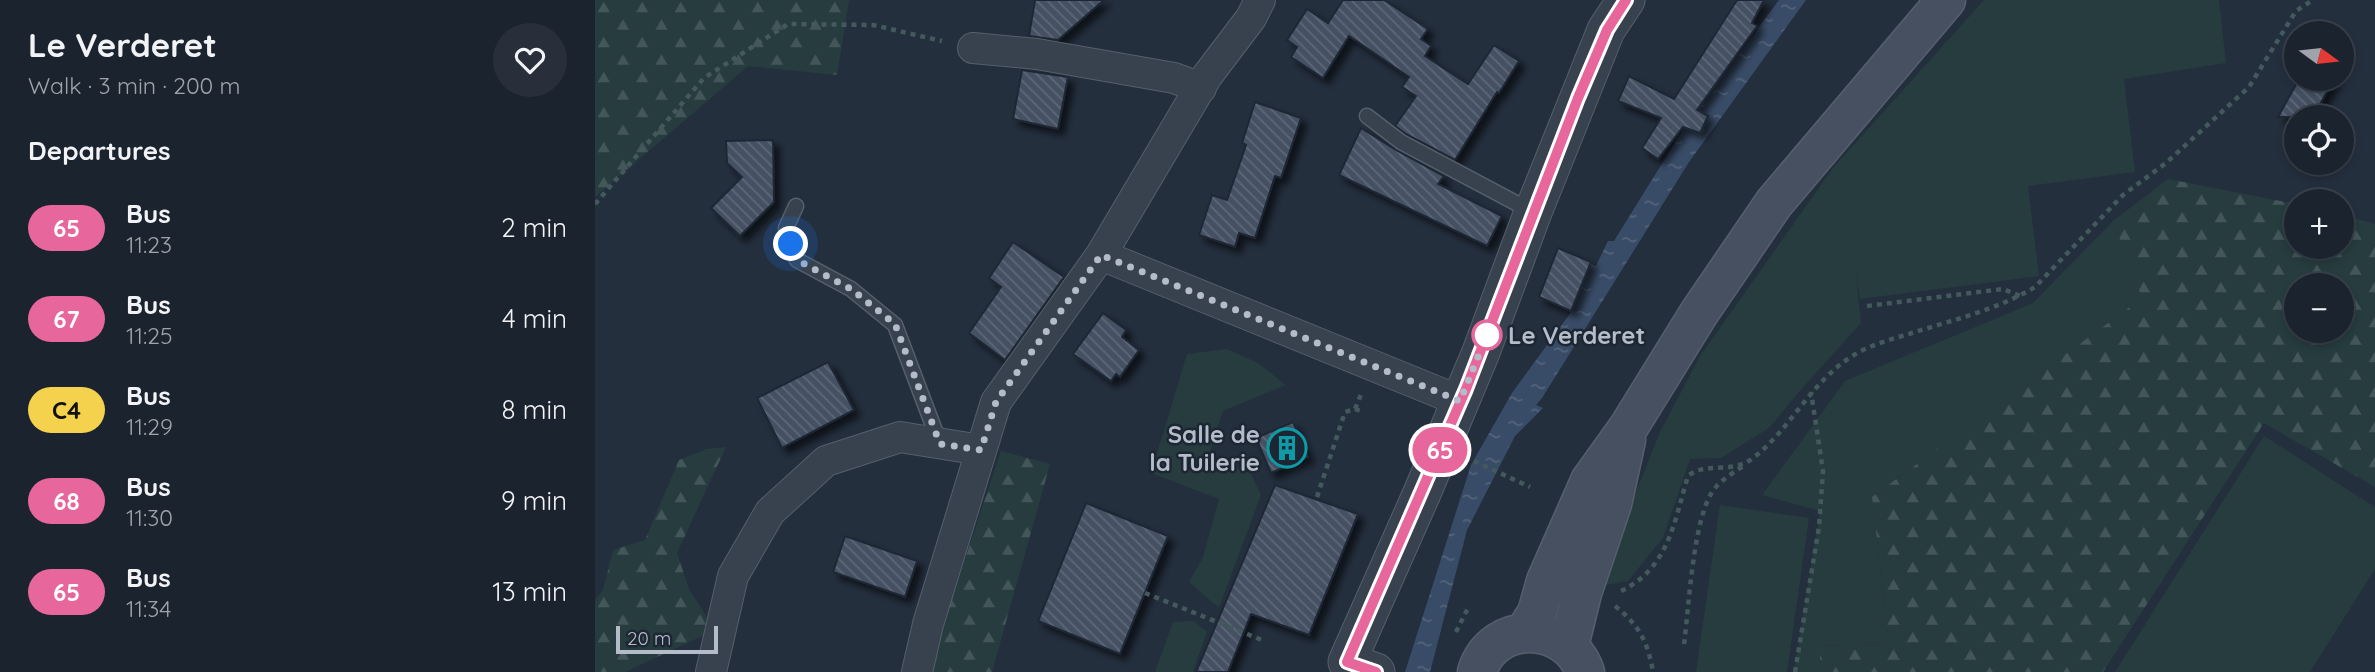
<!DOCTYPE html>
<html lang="en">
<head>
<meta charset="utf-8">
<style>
	:root { --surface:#1b232e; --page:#282f3a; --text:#f1f3f6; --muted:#a0a4aa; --line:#39404a }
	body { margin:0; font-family:Quicksand,sans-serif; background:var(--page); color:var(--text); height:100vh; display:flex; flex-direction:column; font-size:26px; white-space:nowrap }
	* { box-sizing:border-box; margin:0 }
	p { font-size:23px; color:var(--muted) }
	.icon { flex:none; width:38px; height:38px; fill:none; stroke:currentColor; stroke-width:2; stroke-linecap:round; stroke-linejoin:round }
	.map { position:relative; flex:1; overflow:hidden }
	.side { display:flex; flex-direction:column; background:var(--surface); width:595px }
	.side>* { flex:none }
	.badge { padding:0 14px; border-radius:23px; font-size:24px; line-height:46px }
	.needle { width:46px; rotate:105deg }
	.fabs { position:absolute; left:1689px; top:21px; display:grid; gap:14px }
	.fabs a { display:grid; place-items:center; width:70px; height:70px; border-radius:50%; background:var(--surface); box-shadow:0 4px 10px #0003,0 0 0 2px var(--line); font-size:35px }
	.scale { position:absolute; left:21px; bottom:18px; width:102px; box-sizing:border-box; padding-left:7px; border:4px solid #b4bcc9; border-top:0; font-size:19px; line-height:24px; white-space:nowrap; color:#b4bcc9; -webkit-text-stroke:5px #1d2633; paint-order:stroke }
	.you { position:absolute; width:35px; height:35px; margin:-18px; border:5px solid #fff; border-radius:50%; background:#1a73e8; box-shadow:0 0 0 10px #1a73e833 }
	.map>.badge { position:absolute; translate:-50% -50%; box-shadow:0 0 0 4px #fff }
	h2 { padding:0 28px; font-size:26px; line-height:63px }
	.round { display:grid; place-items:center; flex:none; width:74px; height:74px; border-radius:37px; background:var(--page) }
	.head { display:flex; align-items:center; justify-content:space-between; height:119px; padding:0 28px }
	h1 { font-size:33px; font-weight:700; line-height:52px }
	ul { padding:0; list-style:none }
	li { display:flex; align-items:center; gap:21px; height:91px; padding:0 28px }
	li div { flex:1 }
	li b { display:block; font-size:26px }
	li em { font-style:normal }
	li .badge { min-width:77px; font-weight:700; text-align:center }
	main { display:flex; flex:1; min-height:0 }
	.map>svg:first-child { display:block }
</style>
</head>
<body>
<main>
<section class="side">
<div class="head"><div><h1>Le Verderet</h1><p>Walk · 3 min · 200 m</p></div><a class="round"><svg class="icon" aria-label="heart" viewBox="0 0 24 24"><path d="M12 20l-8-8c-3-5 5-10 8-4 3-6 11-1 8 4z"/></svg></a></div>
<h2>Departures</h2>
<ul>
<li><span class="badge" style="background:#e7679c;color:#fff">65</span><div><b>Bus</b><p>11:23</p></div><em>2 min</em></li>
<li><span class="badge" style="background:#e7679c;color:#fff">67</span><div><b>Bus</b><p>11:25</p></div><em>4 min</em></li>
<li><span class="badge" style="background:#f5d24d;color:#111">C4</span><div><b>Bus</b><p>11:29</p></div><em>8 min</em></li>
<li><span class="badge" style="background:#e7679c;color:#fff">68</span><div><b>Bus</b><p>11:30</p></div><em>9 min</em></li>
<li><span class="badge" style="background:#e7679c;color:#fff">65</span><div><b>Bus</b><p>11:34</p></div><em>13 min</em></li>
</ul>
</section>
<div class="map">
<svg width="1780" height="672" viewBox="0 0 1780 672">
	<defs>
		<pattern id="forest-firs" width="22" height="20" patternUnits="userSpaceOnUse" patternTransform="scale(1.75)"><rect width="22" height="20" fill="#263c3f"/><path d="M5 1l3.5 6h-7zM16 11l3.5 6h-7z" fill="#435659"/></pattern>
		<pattern id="water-ripples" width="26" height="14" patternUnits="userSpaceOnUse" patternTransform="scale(1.75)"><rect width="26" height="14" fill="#394c67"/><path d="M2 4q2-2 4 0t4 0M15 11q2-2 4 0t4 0" fill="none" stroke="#53647b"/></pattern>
		<pattern id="building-back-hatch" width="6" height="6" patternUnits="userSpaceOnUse" patternTransform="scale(1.75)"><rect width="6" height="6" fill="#455162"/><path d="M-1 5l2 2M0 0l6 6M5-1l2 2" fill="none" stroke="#5d6877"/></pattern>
		<filter id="shadow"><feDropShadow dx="6" dy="6" stdDeviation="3.5" flood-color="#0009"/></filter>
	</defs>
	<rect width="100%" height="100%" fill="#242f3e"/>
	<path fill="#263c3f" d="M 1389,0 L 1624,0 L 1631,63 L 1529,79 L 1540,172 L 1433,186 L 1444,276 L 1265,299 L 1261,274 L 1266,323 L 1203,393 L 1174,428 L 1126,458 L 1095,459 L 1068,538 L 1033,581 L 1010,585 L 1034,509 L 1065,432 L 1105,356 L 1238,168 Z
		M 1518,221 L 1548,298 L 1277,497 L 1294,644 L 1225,646 L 1225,672 L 1199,672 L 1225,511 L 1167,495 L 1250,381 L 1438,303 Z
		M 632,349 L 663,363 L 691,385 L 628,411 L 614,455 L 656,474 L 666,495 L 624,608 L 594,582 L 608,557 L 624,499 L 556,473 L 592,354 Z
		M 1669,436 L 1780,507 L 1780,569 L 1715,672 L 1520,672 Z
		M 1125,505 L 1214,518 L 1192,672 L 1101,672 Z
		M 599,621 L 612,632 L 598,672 L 560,672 L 578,622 Z"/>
	<path fill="url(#forest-firs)" fill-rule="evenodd" d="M 0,0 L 254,0 L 242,75 L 153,66 L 0,197 Z
		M 1573,179 L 1701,204 L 1701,247 L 1746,247 L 1747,215 L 1780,224 L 1780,487 L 1669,423 L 1508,672 L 1225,672 L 1225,646 L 1294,644 L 1277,497 L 1547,298 L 1518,221 ZM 1701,285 L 1746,285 L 1746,331 L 1701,331 Z
		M 131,447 L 82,553 L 94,589 L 120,630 L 30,672 L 0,672 L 0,600 L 8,590 L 18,550 L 50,540 L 84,460 L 112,449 Z
		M 406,451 L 455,464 L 397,672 L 336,672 L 344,637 Z"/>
	<path fill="url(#water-ripples)" d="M 1184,0 L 1211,0 L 1094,162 L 947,398 L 941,405 L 948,408 L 920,436 L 872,530 L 835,672 L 810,672 L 876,465 L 917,393 L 977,311 L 996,264 L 1001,266 L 1013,241 L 1019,241 L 1089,128 Z"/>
	<path fill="url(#building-back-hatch)" stroke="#1f2835" stroke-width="2" filter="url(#shadow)" d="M 440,0 L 509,0 L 463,40 L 434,36 Z
		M 748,0 L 789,0 L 833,29 L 826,39 L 836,46 L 830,56 L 873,84 L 899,45 L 924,61 L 904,93 L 902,92 L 860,160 L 811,134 L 800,126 L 821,96 L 807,87 L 814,77 L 754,36 L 728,78 L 696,57 L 702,47 L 692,40 L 712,9 L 733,23 Z
		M 1142,0 L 1169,0 L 1157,23 L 1162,26 L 1102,110 L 1113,116 L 1105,133 L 1088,127 L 1063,159 L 1047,148 L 1066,118 L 1023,101 L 1034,76 L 1079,99 Z
		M 427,70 L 473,77 L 463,129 L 418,119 Z
		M 1704,79 L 1739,79 L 1718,117 L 1683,117 Z
		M 660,102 L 706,118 L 686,178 L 680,176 L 660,238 L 644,233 L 640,247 L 604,235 L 617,195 L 632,200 L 651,145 L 647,143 Z
		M 766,128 L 801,150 L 849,176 L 843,184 L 907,216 L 892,246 L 744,175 Z
		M 178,140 L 179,202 L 145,236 L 116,208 L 147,177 L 132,163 L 131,141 Z
		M 418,242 L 469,277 L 410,360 L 374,333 L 406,287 L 394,278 Z
		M 963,248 L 996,262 L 976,311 L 944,297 Z
		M 508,313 L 531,330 L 527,337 L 544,350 L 525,377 L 521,374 L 516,381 L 478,354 Z
		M 233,362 L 259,410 L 187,448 L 162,398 Z
		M 698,422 L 713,457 L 676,473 L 661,438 Z
		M 680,485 L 763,514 L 714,635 L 656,614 L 633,672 L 601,672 Z
		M 491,503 L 573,536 L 525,654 L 443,621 Z
		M 250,536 L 322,561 L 310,597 L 238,572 Z"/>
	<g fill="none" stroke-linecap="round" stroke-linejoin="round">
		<g stroke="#565f6c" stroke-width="17">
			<path id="service" d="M 772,116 L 806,142 L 936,211
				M 201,206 L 191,228 L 202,260 L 256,289 L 300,325 L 345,444"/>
		</g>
		<g stroke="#565f6c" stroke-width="32">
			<path id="minor" d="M 378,48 L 442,54 L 579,78 L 606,88
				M 506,255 L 865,401
				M 116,672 L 138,576 L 175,512 L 231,461 L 305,437 L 386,450
				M 322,672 L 333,624 L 401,402 L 506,255 L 612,76 L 656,18 L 665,0"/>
		</g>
		<g stroke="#565f6c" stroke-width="39">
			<path id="tertiary" d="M 781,672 L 752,662 L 827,493 L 886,352 L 938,212 L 1011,30 L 1031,0"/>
		</g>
		<g stroke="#565f6c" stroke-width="41">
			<path id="secondary" d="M 930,632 L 942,613 L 951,581 L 995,481 L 1033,428 L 1104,313 L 1179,203 L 1351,0
				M 974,646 L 987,593 L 1017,504 L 1031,440
				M 882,672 C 898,619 972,621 990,672"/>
		</g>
		<path stroke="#44595c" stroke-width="4.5" stroke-dasharray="5 5" stroke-linecap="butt" d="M 0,204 L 109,78 L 193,24 L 278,25 L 347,41
			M 1272,306 L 1408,289 L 1425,296
			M 760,409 L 768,412
			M 879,461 L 935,487
			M 722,497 L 750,412 L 760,409 L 767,392
			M 1026,591 C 1074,568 1079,522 1093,476 C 1110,461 1137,475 1158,458 C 1196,429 1216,381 1259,355 C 1275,345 1297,339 1314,334 C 1357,320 1402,310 1440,287 L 1528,195 L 1571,163 L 1654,87 L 1701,11 L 1718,0
			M 550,593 L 667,640
			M 1020,606 C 1044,625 1053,642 1058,672
			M 861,632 L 873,608
			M 1089,644 C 1094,609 1098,511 1121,487 C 1129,478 1141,471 1151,464
			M 1200,672 L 1224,527 L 1228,471 L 1216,392"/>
		<use href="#service" stroke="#38414e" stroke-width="14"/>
		<use href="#minor" stroke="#38414e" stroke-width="30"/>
		<use href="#tertiary" stroke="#38414e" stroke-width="37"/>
		<use href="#secondary" stroke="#465061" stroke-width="38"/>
	</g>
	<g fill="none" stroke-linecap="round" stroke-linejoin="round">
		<g stroke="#fff" stroke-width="16">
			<path id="line" d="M 781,672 L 752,662 L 871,389 L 983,98 L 1012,30 L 1031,0"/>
		</g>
		<use href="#line" stroke="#e7679c" stroke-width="10"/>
		<path stroke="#b4bcc9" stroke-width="7" stroke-dasharray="0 12.6" d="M 196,244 L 202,260 L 256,289 L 300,324 L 345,444 L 386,450 L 401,402 L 506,255 L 865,401 L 892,335"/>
	</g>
	<defs>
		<g id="building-ring" transform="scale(2.0125)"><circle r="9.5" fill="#1d2633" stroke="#0f9aa8" stroke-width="1.5"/><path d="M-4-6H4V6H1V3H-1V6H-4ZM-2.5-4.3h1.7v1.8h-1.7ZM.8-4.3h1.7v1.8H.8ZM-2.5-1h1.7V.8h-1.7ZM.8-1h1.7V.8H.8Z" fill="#0f9aa8"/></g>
	</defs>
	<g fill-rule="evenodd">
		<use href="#building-ring" x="692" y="448"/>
	</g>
	<circle fill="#fff" stroke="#e7679c" stroke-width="3.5" cx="892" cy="335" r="14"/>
	<g text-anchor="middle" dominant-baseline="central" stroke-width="5" stroke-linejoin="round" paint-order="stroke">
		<g font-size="24" font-weight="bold" fill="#b4bcc9" stroke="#1d2633" text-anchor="start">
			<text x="913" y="335">Le Verderet</text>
		</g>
		<g font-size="24" font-weight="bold" fill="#b4bcc9" stroke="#1d2633" text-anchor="end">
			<text x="665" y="434">Salle de<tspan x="665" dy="28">la Tuilerie</tspan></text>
		</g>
	</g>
</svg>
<div class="fabs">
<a><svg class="needle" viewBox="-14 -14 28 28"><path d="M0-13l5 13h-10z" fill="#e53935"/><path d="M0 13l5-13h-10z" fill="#a0a4aa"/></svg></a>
<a><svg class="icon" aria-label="locate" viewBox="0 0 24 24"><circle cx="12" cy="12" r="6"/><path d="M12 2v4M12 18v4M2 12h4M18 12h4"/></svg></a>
<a>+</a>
<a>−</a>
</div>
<div class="scale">20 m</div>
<div class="you" style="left:196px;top:244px"></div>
<b class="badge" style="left:845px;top:450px;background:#e7679c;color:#fff">65</b>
</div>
</main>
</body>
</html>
